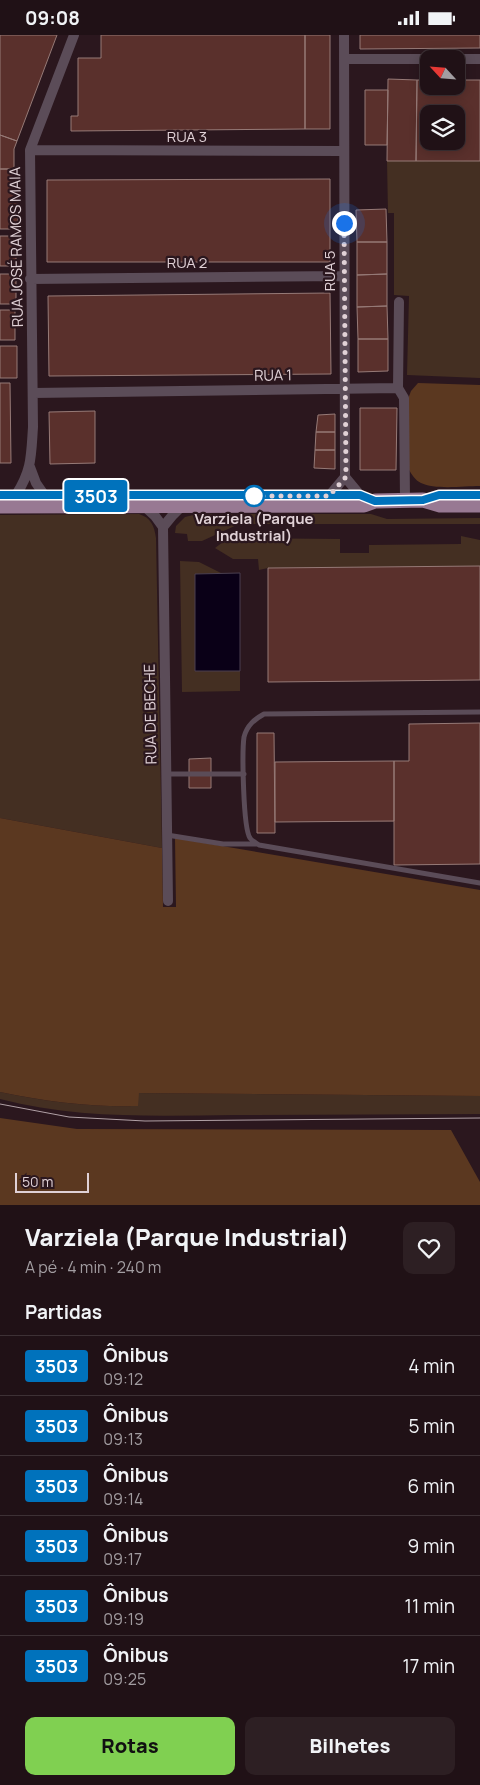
<!DOCTYPE html>
<html lang="pt">
<head>
<meta charset="utf-8">
<style>
	:root { --surface:#201116; --page:#2d1f23; --text:#f1f3f6; --muted:#a29da1; --line:#3d3135; --accent:#80d051 }
	body { margin:0; font-family:Manrope,sans-serif; background:var(--page); color:var(--text); height:100vh; display:flex; flex-direction:column; font-size:19px; white-space:nowrap }
	* { box-sizing:border-box; margin:0 }
	p { font-size:16px; color:var(--muted) }
	.icon { flex:none; width:28px; height:28px; fill:none; stroke:currentColor; stroke-width:2; stroke-linecap:round; stroke-linejoin:round }
	.map { position:relative; height:1170px; overflow:hidden }
	.details { display:flex; flex-direction:column; background:var(--surface); flex:1 }
	.details>* { flex:none }
	.badge { padding:0 10px; border-radius:4px; font-size:18px; line-height:32px }
	.needle { width:32px; rotate:296deg }
	.controls { position:absolute; left:420px; top:15px; display:grid; gap:10px }
	.controls a { display:grid; place-items:center; width:45px; height:45px; border-radius:10px; background:var(--surface); box-shadow:0 2px 12px #0003,0 0 0 1px var(--line); font-size:25px }
	.scale { position:absolute; left:15px; bottom:12px; width:74px; box-sizing:border-box; padding-left:5px; border:2px solid #e0d1d6; border-top:0; font-size:14px; line-height:18px; white-space:nowrap; color:#e0d1d6; -webkit-text-stroke:4px #2b171e; paint-order:stroke }
	.you { position:absolute; width:25px; height:25px; margin:-12px; border:4px solid #fff; border-radius:50%; background:#1a73e8; box-shadow:0 0 0 8px #1a73e833 }
	.map>.badge { position:absolute; translate:-50% -50%; box-shadow:0 0 0 2px #fff }
	h2 { padding:0 25px; font-size:19px; line-height:45px }
	.round { display:grid; place-items:center; flex:none; width:52px; height:52px; border-radius:10px; background:var(--page) }
	.headline { display:flex; align-items:center; justify-content:space-between; height:85px; padding:0 25px }
	h1 { font-size:24px; font-weight:800; line-height:38px }
	.primary-button { display:flex; gap:10px; margin-top:auto; padding:10px 25px }
	.primary-button a { flex:1; height:58px; border-radius:10px; background:var(--accent); color:#111; font-size:20px; font-weight:800; line-height:58px; text-align:center }
	.primary-button a+a { background:var(--page); color:var(--text) }
	ul { padding:0; list-style:none }
	li { display:flex; align-items:center; gap:15px; height:60px; padding:0 25px; border-top:1px solid var(--line) }
	li div { flex:1 }
	li b { display:block; font-size:19px }
	li em { font-style:normal }
	li .badge { min-width:55px; font-weight:700; text-align:center }
	.status { display:flex; justify-content:space-between; align-items:center; height:35px; padding:0 25px; background:var(--surface); direction:ltr }
	.status svg { height:14px; fill:currentColor }
	.map>svg:first-child { display:block }
</style>
</head>
<body>
<div class="status"><b>09:08</b><svg viewBox="0 0 49 12"><path d="M0 12V9h3v3zM5 12V6h3v6zM10 12V3h3v9zM15 12V0h3v12zM26 1h20v11H26zM47 4h2v5h-2z"/></svg></div>
<div class="map">
<svg width="480" height="1170" viewBox="0 0 480 1170">
	<rect width="100%" height="100%" fill="#2b171e"/>
	<path fill="#442f22" d="M 387,126 L 480,126 L 480,343 L 407,340 L 409,261 L 394,260 L 394,178 L 388,178 Z
		M 139,479 C 151,483 154,490 156,503 L 162,813 L 0,783 L 0,480 Z
		M 197,479 L 371,479 L 387,484 L 480,483 L 480,489 L 239,489 L 202,506 L 188,506 L 187,499 L 175,498 L 176,491 L 185,482 Z
		M 461,501 L 480,505 L 480,531 L 268,533 L 259,535 L 258,524 L 233,524 L 215,513 L 223,507 L 238,503 L 340,504 L 340,518 L 369,518 L 369,510 L 461,509 Z
		M 180,526 L 199,527 L 223,539 L 195,539 L 195,636 L 240,636 L 240,656 L 182,657 Z
		M 0,1057 C 47,1067 89,1072 138,1071 L 138,1058 L 480,1061 L 480,1079 C 398,1079 316,1080 234,1080 C 156,1081 76,1084 0,1064 Z"/>
	<path fill="#5b3820" d="M 418,348 L 480,350 L 480,451 C 464,451 435,455 421,448 C 415,445 412,440 408,433 L 408,364 L 411,356 Z
		M 0,783 L 162,813 L 163,872 L 176,872 L 175,803 L 480,855 L 480,1061 L 139,1058 L 138,1071 C 89,1072 48,1067 0,1057 Z
		M 0,1083 L 77,1094 L 451,1095 L 480,1147 L 480,1170 L 0,1170 Z"/>
	<path fill="#0a0017" stroke="#4a3f50" d="M 240,538 L 240,636 L 195,636 L 195,539 Z"/>
	<path fill="#5a302c" stroke="#967a77" fill-rule="evenodd" d="M 0,0 L 57,0 L 17,106 L 0,100 Z
		M 101,0 L 305,0 L 305,94 L 71,96 L 71,81 L 78,81 L 78,23 L 101,23 Z
		M 305,0 L 330,0 L 330,94 L 305,94 Z
		M 360,0 L 480,0 L 480,13 L 360,14 Z
		M 388,44 L 417,45 L 416,126 L 387,126 Z
		M 417,45 L 429,45 L 429,51 L 456,51 L 456,45 L 480,45 L 480,126 L 416,126 ZM 429,79 L 456,79 L 456,106 L 429,106 Z
		M 365,55 L 388,55 L 387,110 L 365,110 Z
		M 0,100 L 17,106 L 14,114 L 14,134 L 0,134 Z
		M 0,134 L 17,134 L 18,194 L 0,194 Z
		M 330,144 L 330,227 L 47,227 L 47,145 Z
		M 386,174 L 387,207 L 357,207 L 356,175 Z
		M 0,201 L 16,201 L 16,231 L 0,231 Z
		M 357,207 L 387,207 L 387,239 L 357,240 Z
		M 0,239 L 16,239 L 16,269 L 0,269 Z
		M 387,239 L 387,271 L 357,272 L 357,240 Z
		M 330,258 L 331,339 L 49,341 L 48,261 Z
		M 387,271 L 388,304 L 358,304 L 357,272 Z
		M 0,275 L 15,275 L 15,305 L 0,305 Z
		M 358,304 L 388,304 L 388,336 L 358,337 Z
		M 0,311 L 17,311 L 17,343 L 0,343 Z
		M 0,348 L 10,348 L 11,428 L 0,428 Z
		M 360,373 L 397,373 L 396,435 L 360,435 Z
		M 95,376 L 95,428 L 50,429 L 49,377 Z
		M 335,379 L 335,397 L 316,397 L 318,380 Z
		M 316,397 L 335,397 L 335,415 L 315,415 Z
		M 315,415 L 335,415 L 335,434 L 314,433 Z
		M 480,531 L 480,645 L 268,647 L 268,533 Z
		M 480,688 L 480,829 L 394,830 L 394,726 L 409,726 L 409,689 Z
		M 257,698 L 274,698 L 275,798 L 257,798 Z
		M 211,723 L 211,753 L 189,753 L 189,724 Z
		M 394,726 L 394,786 L 275,787 L 275,727 Z"/>
	<g fill="none" stroke-linecap="round" stroke-linejoin="round">
		<path stroke="#5b4c58" stroke-width="5" d="M 480,677 L 264,679 C 255,684 247,690 244,702 C 242,716 243,793 250,803 C 251,805 256,808 259,810 L 480,848
			M 167,739 L 244,739
			M 167,800 L 223,809 L 257,809"/>
		<path stroke="#5b4c58" stroke-width="10" d="M 344,0 L 345,442 L 360,460
			M 344,24 L 429,24
			M 456,24 L 480,24
			M 30,115 L 344,116
			M 30,244 L 344,241
			M 398,353 L 399,267
			M 33,358 L 398,353 L 404,363 L 405,465
			M 30,432 L 36,448 L 45,461
			M 16,460 C 32,435 31,421 33,392 L 30,115 L 74,0
			M 329,461 L 345,442
			M 143,470 L 155,481 L 163,492 L 168,866
			M 163,492 L 172,481 L 183,470"/>
		<path stroke="#987993" stroke-width="15" d="M 0,471 L 364,470 L 375,466 L 423,465 L 440,470 L 480,470"/>
		<path stroke="#b1a1a6" stroke-width="1" d="M 0,1069 L 69,1082 L 145,1086 L 480,1083"/>
	</g>
	<g fill="none" stroke-linecap="round" stroke-linejoin="round">
		<g stroke="#fff" stroke-width="11">
			<path id="line" d="M 0,460 L 360,460 L 375,466 L 423,465 L 439,460 L 480,460"/>
		</g>
		<use href="#line" stroke="#0072bc" stroke-width="8"/>
		<path stroke="#e0d1d6" stroke-width="5" stroke-dasharray="0 9" d="M 254,461 L 329,461 L 346,442 L 344,188"/>
	</g>
	<circle fill="#fff" stroke="#0072bc" stroke-width="2.5" cx="254" cy="461" r="10"/>
	<g text-anchor="middle" dominant-baseline="central" stroke-width="4.5" stroke-linejoin="round" paint-order="stroke">
		<g font-size="15" fill="#e0d1d6" stroke="#2b171e">
			<text x="187" y="101">RUA 3</text>
			<text transform="translate(16 212) rotate(-91)">RUA JOSÉ RAMOS MAIA</text>
			<text x="187" y="227">RUA 2</text>
			<text transform="translate(329 236) rotate(-90)">RUA 5</text>
			<text transform="translate(273 340) rotate(-1)">RUA 1</text>
			<text transform="translate(150 679) rotate(-91)">RUA DE BECHE</text>
		</g>
		<g font-size="15" font-weight="bold" fill="#e0d1d6" stroke="#2b171e">
			<text x="254" y="483">Varziela (Parque<tspan x="254" dy="17">Industrial)</tspan></text>
		</g>
	</g>
</svg>
<div class="controls">
<a><svg class="needle" viewBox="-14 -14 28 28"><path d="M0-13l5 13h-10z" fill="#e53935"/><path d="M0 13l5-13h-10z" fill="#a29da1"/></svg></a>
<a><svg class="icon" aria-label="layers" viewBox="0 0 24 24"><path d="M12 4l9 5-9 5-9-5zM3 14l9 5 9-5"/></svg></a>
</div>
<div class="scale">50 m</div>
<div class="you" style="left:344px;top:188px"></div>
<b class="badge" style="left:96px;top:461px;background:#0072bc;color:#fff">3503</b>
</div>
<section class="details">
<div class="headline"><div><h1>Varziela (Parque Industrial)</h1><p>A pé · 4 min · 240 m</p></div><a class="round"><svg class="icon" aria-label="heart" viewBox="0 0 24 24"><path d="M12 20l-8-8c-3-5 5-10 8-4 3-6 11-1 8 4z"/></svg></a></div>
<h2>Partidas</h2>
<ul>
<li><span class="badge" style="background:#0072bc;color:#fff">3503</span><div><b>Ônibus</b><p>09:12</p></div><em>4 min</em></li>
<li><span class="badge" style="background:#0072bc;color:#fff">3503</span><div><b>Ônibus</b><p>09:13</p></div><em>5 min</em></li>
<li><span class="badge" style="background:#0072bc;color:#fff">3503</span><div><b>Ônibus</b><p>09:14</p></div><em>6 min</em></li>
<li><span class="badge" style="background:#0072bc;color:#fff">3503</span><div><b>Ônibus</b><p>09:17</p></div><em>9 min</em></li>
<li><span class="badge" style="background:#0072bc;color:#fff">3503</span><div><b>Ônibus</b><p>09:19</p></div><em>11 min</em></li>
<li><span class="badge" style="background:#0072bc;color:#fff">3503</span><div><b>Ônibus</b><p>09:25</p></div><em>17 min</em></li>
</ul>
<div class="primary-button"><a>Rotas</a><a>Bilhetes</a></div>
</section>
</body>
</html>
